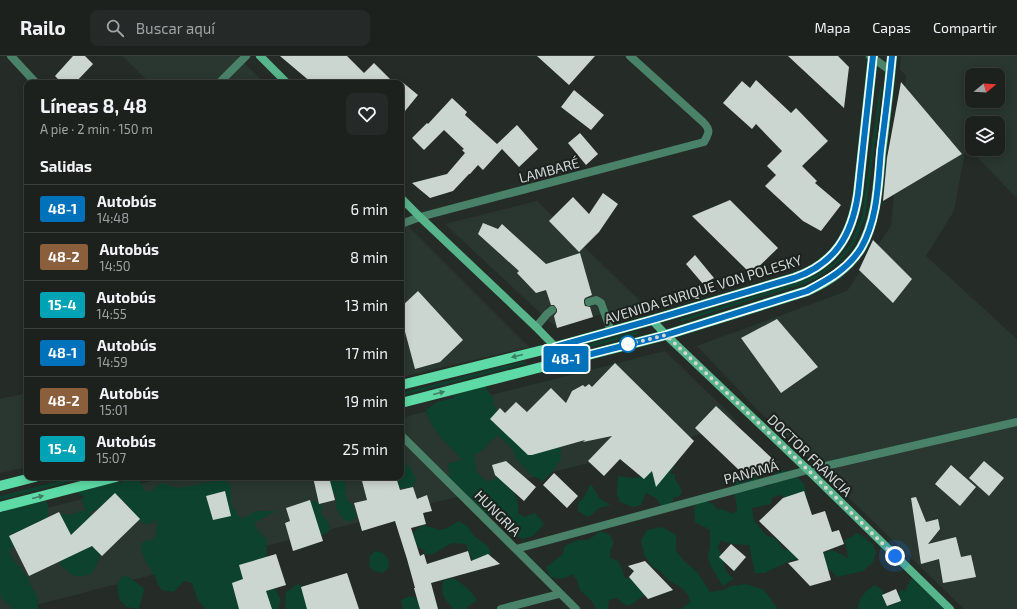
<!DOCTYPE html>
<html lang="es">
<head>
<meta charset="utf-8">
<style>
	:root { --surface:#1c211e; --page:#252927; --text:#f1f3f6; --muted:#a0a3a4; --line:#3a3e3c }
	body { margin:0; font-family:"Exo 2",sans-serif; background:var(--page); color:var(--text); height:100vh; display:flex; flex-direction:column; font-size:15px; white-space:nowrap }
	* { box-sizing:border-box; margin:0 }
	p { font-size:13px; color:var(--muted) }
	.icon { flex:none; width:22px; height:22px; fill:none; stroke:currentColor; stroke-width:2; stroke-linecap:round; stroke-linejoin:round }
	.map { position:relative; flex:1; overflow:hidden }
	.drawer { position:absolute; left:24px; top:24px; width:380px; height:400px; display:flex; flex-direction:column; background:var(--surface); border-radius:8px; box-shadow:0 2px 10px #0003,0 0 0 1px var(--line) }
	.drawer>* { flex:none }
	.badge { padding:0 8px; border-radius:3px; font-size:14px; line-height:26px }
	.needle { width:26px; rotate:72deg }
	.fabs { position:absolute; left:965px; top:12px; display:grid; gap:8px }
	.fabs a { display:grid; place-items:center; width:40px; height:40px; border-radius:8px; background:var(--surface); box-shadow:0 2px 10px #0003,0 0 0 1px var(--line); font-size:20px }
	.you { position:absolute; width:20px; height:20px; margin:-10px; border:3px solid #fff; border-radius:50%; background:#1a73e8; box-shadow:0 0 0 6px #1a73e833 }
	.map>.badge { position:absolute; translate:-50% -50%; box-shadow:0 0 0 2px #fff }
	h2 { padding:0 16px; font-size:15px; line-height:36px }
	.round { display:grid; place-items:center; flex:none; width:42px; height:42px; border-radius:8px; background:var(--page) }
	.head { display:flex; align-items:center; justify-content:space-between; height:68px; padding:0 16px }
	h1 { font-size:19px; font-weight:700; line-height:30px }
	ul { padding:0; list-style:none }
	li { display:flex; align-items:center; gap:12px; height:48px; padding:0 16px; border-top:1px solid var(--line) }
	li div { flex:1 }
	li b { display:block; font-size:15px }
	li em { font-style:normal }
	li .badge { min-width:44px; font-weight:700; text-align:center }
	header { display:flex; align-items:center; gap:24px; box-sizing:border-box; height:56px; padding:0 20px; background:var(--surface); border-bottom:1px solid var(--line) }
	header strong { font-size:19px }
	nav { display:flex; gap:22px; margin-inline-start:auto; font-size:14px }
	.search { width:280px; height:36px; background:var(--page); display:flex; align-items:center; gap:10px; box-sizing:border-box; padding:0 14px; border-radius:8px; color:var(--muted); font-size:15px }
	.map>svg:first-child { display:block }
</style>
</head>
<body>
<header>
<strong>Railo</strong>
<div class="search"><svg class="icon" aria-label="search" viewBox="0 0 24 24"><circle cx="10" cy="10" r="6"/><path d="M15 15l6 6"/></svg>Buscar aquí</div>
<nav><a>Mapa</a><a>Capas</a><a>Compartir</a></nav>
</header>
<div class="map">
<svg width="1017" height="553" viewBox="0 0 1017 553">
	<rect width="100%" height="100%" fill="#252c28"/>
	<path fill="#293730" fill-rule="evenodd" d="M 122,0 L 237,0 L 264,27 L 150,27 Z
		M 901,0 L 1017,0 L 1017,143 L 966,89 L 954,155 L 926,200 L 1017,283 L 1017,553 L 964,553 L 756,352 L 697,290 L 847,235 L 891,170 L 906,20 L 900,13 ZM 972,19 L 998,19 L 998,45 L 972,45 ZM 972,67 L 998,67 L 998,93 L 972,93 Z
		M 537,145 L 644,249 L 553,269 L 445,168 Z
		M 401,163 L 529,291 L 401,321 Z
		M 665,295 L 740,368 L 20,553 L 0,553 L 0,464 L 168,421 L 401,421 L 401,362 Z
		M 27,337 L 27,411 L 0,417 L 0,343 Z"/>
	<path fill="#0c422e" d="M 880,31 L 881,31 L 882,32 L 865,161 L 860,174 L 854,188 L 844,201 L 833,211 L 817,222 L 804,228 L 681,266 L 680,265 L 681,263 L 803,225 L 816,219 L 831,209 L 842,199 L 851,187 L 857,172 L 862,160 Z
		M 637,275 L 638,276 L 638,278 L 584,293 L 582,291 L 583,290 Z
		M 524,305 L 526,307 L 525,308 L 401,340 L 401,337 Z
		M 482,326 L 493,342 L 494,349 L 501,359 L 546,379 L 561,393 L 561,403 L 553,415 L 543,425 L 531,419 L 517,404 L 511,391 L 497,379 L 483,394 L 475,399 C 474,411 476,417 486,425 L 494,424 L 498,419 L 511,429 L 518,447 L 518,457 L 524,461 L 535,457 L 544,468 L 533,480 L 523,483 L 510,478 L 503,468 L 497,462 L 486,458 L 450,426 L 448,408 L 461,404 L 458,399 C 445,386 430,372 426,354 L 437,346 L 453,342 L 454,339 Z
		M 678,403 L 670,418 L 675,418 L 675,423 L 682,435 L 679,441 L 674,441 L 672,449 L 661,450 L 656,442 L 646,437 L 641,449 L 633,451 L 620,446 L 617,439 L 618,420 L 632,422 L 641,421 L 647,412 Z
		M 401,406 C 409,408 412,415 416,422 L 413,431 L 405,432 L 399,432 L 397,421 L 401,421 Z
		M 780,414 L 795,416 L 798,422 L 804,428 L 806,438 L 808,440 L 803,444 L 787,442 L 779,439 L 772,442 L 771,448 L 752,452 L 754,464 L 766,479 L 776,483 L 783,493 L 823,497 L 832,494 L 848,502 L 845,484 L 858,477 L 873,488 L 876,497 L 873,506 L 863,515 L 837,521 L 827,511 L 801,502 L 789,505 L 780,510 L 772,513 L 765,517 L 755,517 L 749,489 L 731,488 L 721,484 L 718,491 L 722,500 L 726,516 L 734,523 L 723,530 L 710,509 L 708,500 L 710,491 L 710,474 L 695,466 L 694,452 L 697,446 L 702,444 L 713,448 L 718,454 L 722,453 L 733,458 L 737,454 L 736,444 L 733,436 L 734,426 L 744,421 L 756,420 L 766,431 L 769,430 L 771,421 Z
		M 75,421 L 87,421 L 0,444 L 0,440 Z
		M 216,421 L 222,421 L 231,430 L 231,449 L 241,463 L 257,455 L 276,455 L 255,466 L 256,472 L 267,484 L 266,508 L 272,528 L 281,544 L 278,553 L 205,553 L 198,544 L 192,527 L 184,525 L 174,536 L 162,534 L 158,529 L 156,523 L 151,513 L 147,508 L 142,497 L 141,490 L 144,485 L 154,483 L 157,472 L 156,463 L 149,469 L 139,465 L 126,447 L 124,448 L 101,451 L 89,457 L 100,464 L 102,493 L 100,501 L 94,514 L 90,518 L 84,520 L 74,520 L 61,510 L 58,502 L 60,458 L 71,459 L 80,455 L 86,455 L 82,445 L 83,440 L 76,436 L 115,423 L 121,427 L 124,422 L 129,422 L 139,424 L 146,436 L 153,434 L 161,427 L 178,432 L 191,430 L 211,426 Z
		M 333,421 L 344,421 L 346,431 L 346,442 L 353,450 L 357,461 L 352,465 L 347,465 L 343,463 L 336,453 L 336,439 C 330,434 330,431 330,423 Z
		M 591,428 L 600,443 L 611,449 L 598,452 L 594,457 L 588,461 L 578,455 L 578,447 L 583,442 Z
		M 46,444 L 48,450 L 48,466 L 17,492 L 13,491 L 9,495 L 13,503 L 28,523 L 38,543 L 38,553 L 14,553 L 7,547 L 2,543 L 0,537 L 0,456 L 4,456 L 7,452 Z
		M 307,444 L 317,446 L 323,450 L 321,457 C 324,461 333,469 329,475 C 328,477 322,479 320,480 L 308,451 Z
		M 459,465 L 467,470 L 474,480 L 488,490 L 491,499 L 487,504 L 480,507 L 472,504 C 471,498 467,494 466,488 L 452,487 L 431,499 L 424,498 L 425,495 L 418,491 L 412,486 C 412,476 415,473 424,469 L 440,474 L 447,472 Z
		M 662,471 L 676,479 L 676,494 L 683,504 L 697,516 L 710,536 L 723,534 L 731,530 L 746,528 L 764,534 L 778,553 L 681,553 L 690,546 L 688,539 L 682,532 L 668,524 L 660,515 L 653,511 L 645,501 L 641,485 L 647,474 Z
		M 601,475 L 610,479 L 614,487 L 610,495 L 610,502 L 618,505 L 622,513 L 625,522 L 631,522 L 645,539 L 629,550 C 623,548 621,545 616,542 L 609,544 L 608,553 L 596,553 L 593,547 L 589,542 L 580,534 L 577,524 L 572,518 C 564,524 560,523 550,521 L 546,511 L 563,498 L 564,492 L 566,489 L 578,484 L 588,484 Z
		M 375,495 L 383,497 L 388,503 L 389,511 L 383,517 C 377,516 373,515 369,510 L 370,500 Z
		M 124,519 L 136,526 L 144,533 L 142,543 L 138,553 L 126,551 L 119,543 L 117,528 Z
		M 912,521 L 947,553 L 858,553 C 859,539 865,536 875,529 L 883,535 L 883,543 L 890,550 L 898,546 L 900,533 L 906,536 L 907,530 Z
		M 453,522 C 463,528 471,534 477,544 L 468,550 L 467,553 L 453,553 C 444,541 441,541 443,525 Z
		M 298,528 L 315,537 L 318,553 L 286,553 L 285,551 L 286,536 Z
		M 410,540 L 419,543 L 420,553 L 403,553 L 401,544 Z"/>
	<path fill="#ccd6d0" d="M 73,0 L 85,0 L 93,8 L 75,27 L 62,27 L 55,20 Z
		M 280,0 L 347,0 L 364,17 L 374,7 L 394,27 L 312,27 Z
		M 537,0 L 595,0 L 569,29 Z
		M 788,0 L 838,0 L 849,11 L 844,52 Z
		M 756,24 L 791,57 L 796,52 L 828,85 L 802,110 L 817,125 L 815,127 L 841,149 L 821,175 L 803,165 L 765,130 L 776,119 L 767,110 L 782,95 L 756,68 L 752,73 L 723,47 L 742,25 L 750,32 Z
		M 401,25 L 418,39 L 401,60 Z
		M 901,26 L 962,98 L 883,145 L 887,102 Z
		M 574,34 L 604,59 L 591,74 L 561,51 Z
		M 452,42 L 467,56 L 465,59 L 497,88 L 517,69 L 538,93 L 519,111 L 502,93 L 483,114 L 478,109 L 470,118 L 469,118 L 453,135 L 430,142 L 412,127 L 447,118 L 465,97 L 462,94 L 464,93 L 444,74 L 424,94 L 412,82 L 427,67 L 428,68 Z
		M 580,77 L 598,98 L 586,109 L 568,87 Z
		M 603,137 L 618,148 L 599,176 L 579,196 L 549,165 L 573,141 L 589,158 Z
		M 730,144 L 778,192 L 751,218 L 692,160 Z
		M 483,167 L 498,173 L 502,168 L 546,208 L 580,197 L 592,239 L 585,242 L 584,244 L 584,247 L 585,250 L 590,251 L 593,261 L 557,272 L 554,260 L 557,256 L 557,253 L 554,249 L 551,249 L 546,234 L 536,237 L 517,217 L 519,215 L 478,178 Z
		M 873,184 L 912,223 L 893,247 L 859,214 Z
		M 695,199 L 714,222 L 703,228 L 686,208 Z
		M 418,235 L 463,284 L 440,306 L 415,313 L 404,272 L 401,275 L 401,251 Z
		M 777,263 L 818,311 L 781,337 L 741,282 Z
		M 615,307 L 694,385 L 656,431 L 652,415 L 644,423 L 620,403 L 604,420 L 588,405 L 612,380 L 583,386 L 585,384 L 532,399 L 528,399 L 490,363 L 500,352 L 505,357 L 516,346 L 527,356 L 551,332 L 566,347 L 572,335 L 583,329 L 585,331 L 589,328 L 592,331 Z
		M 716,350 L 777,407 L 740,415 L 695,372 Z
		M 506,405 L 536,431 L 524,445 L 495,419 L 492,409 Z
		M 984,405 L 1004,422 L 989,440 L 969,422 Z
		M 951,409 L 976,431 L 960,450 L 935,428 Z
		M 554,417 L 578,440 L 567,452 L 543,429 Z
		M 313,421 L 329,421 L 335,444 L 319,448 Z
		M 361,421 L 396,421 L 400,434 L 413,431 L 417,443 L 427,439 L 432,455 L 423,457 L 426,468 L 411,472 L 420,500 L 424,498 L 427,508 L 468,495 L 471,505 L 488,498 L 500,508 L 431,527 L 438,553 L 420,553 L 414,532 L 415,532 L 407,503 L 395,465 L 362,475 L 354,447 L 367,444 Z
		M 225,435 L 231,460 L 213,464 L 206,440 Z
		M 804,435 L 812,459 L 825,455 L 832,476 L 839,474 L 844,488 L 823,496 L 831,524 L 810,530 L 788,507 L 799,504 L 759,465 L 783,442 Z
		M 115,437 L 140,463 L 102,500 L 92,490 L 29,520 L 9,480 L 59,456 L 71,479 Z
		M 916,441 L 926,466 L 938,463 L 940,473 L 928,488 L 956,481 L 961,501 L 971,499 L 976,521 L 943,527 L 939,503 L 921,508 L 911,442 Z
		M 310,444 L 323,485 L 293,495 L 285,467 L 290,465 L 286,452 Z
		M 731,488 L 746,501 L 734,515 L 719,501 Z
		M 276,498 L 286,529 L 266,535 L 272,553 L 239,553 L 232,527 L 243,523 L 239,509 Z
		M 645,505 L 673,534 L 648,543 L 629,521 L 634,515 L 628,510 Z
		M 347,517 L 359,553 L 307,553 L 301,531 Z
		M 896,533 L 901,545 L 887,550 L 882,539 Z"/>
	<g fill="none" stroke-linecap="round" stroke-linejoin="round">
		<path stroke="#4a8269" stroke-width="8" d="M 589,246 L 596,244 L 601,247 L 611,275
			M 536,271 L 547,258 L 552,254"/>
		<path stroke="#4a8269" stroke-width="8" d="M 11,0 L 36,27
			M 870,0 L 891,15
			M 219,27 L 246,0
			M 401,168 L 420,161 L 704,86 C 709,77 711,74 703,66 L 630,0
			M 401,379 L 576,553
			M 516,493 L 808,414 L 1017,366
			M 501,553 L 559,538"/>
		<path stroke="#57b48b" stroke-width="8" d="M 260,0 L 287,27
			M 401,142 L 420,161 L 536,271 L 568,304
			M 652,264 L 666,279 L 808,414 L 950,553"/>
		<path stroke="#5ddaa6" stroke-width="10" d="M 401,329 L 555,291 L 652,264 L 794,222 C 835,208 852,179 858,138 L 873,0
			M 401,347 L 666,279 L 807,235 C 828,225 848,213 861,192 C 877,164 878,128 881,97 C 885,65 889,32 892,0
			M 0,430 L 35,421
			M 0,451 L 116,421"/>
	</g>
	<defs><path id="oneway-solid" d="M-6-.8H1V-3.2L6.5 0L1 3.2V.8H-6Z"/></defs>
	<g fill="#3c7e62">
		<use href="#oneway-solid" transform="translate(517 300) rotate(166)"/>
		<use href="#oneway-solid" transform="translate(439 337) rotate(-15)"/>
		<use href="#oneway-solid" transform="translate(38 441) rotate(-14)"/>
	</g>
	<g fill="none" stroke-linecap="round" stroke-linejoin="round">
		<g stroke="#fff" stroke-width="9">
			<path id="line" d="M 873,0 L 858,138 C 852,179 835,208 794,222 L 652,264 L 555,291 L 568,304 L 666,279 L 807,235 C 828,224 848,213 861,192 C 878,163 878,126 881,94 C 885,63 889,31 892,0"/>
		</g>
		<use href="#line" stroke="#0072bc" stroke-width="6"/>
		<path stroke="#d3d8d5" stroke-width="4" stroke-dasharray="0 7.2" d="M 628,288 L 625,289 L 666,279 L 808,414 L 895,500"/>
	</g>
	<circle fill="#fff" stroke="#0072bc" stroke-width="2" cx="628" cy="288" r="8"/>
	<g text-anchor="middle" dominant-baseline="central" stroke-width="4" stroke-linejoin="round" paint-order="stroke">
		<g font-size="14" fill="#d3d8d5" stroke="#1b221f">
			<text transform="translate(549 114) rotate(-15)">LAMBARÉ</text>
			<text transform="translate(703 233) rotate(-17)">AVENIDA ENRIQUE VON POLESKY</text>
			<text transform="translate(810 399) rotate(44)">DOCTOR FRANCIA</text>
			<text transform="translate(751 416) rotate(-15)">PANAMÁ</text>
			<text transform="translate(498 457) rotate(45)">HUNGRIA</text>
		</g>
	</g>
</svg>
<div class="fabs">
<a><svg class="needle" viewBox="-14 -14 28 28"><path d="M0-13l5 13h-10z" fill="#e53935"/><path d="M0 13l5-13h-10z" fill="#a0a3a4"/></svg></a>
<a><svg class="icon" aria-label="layers" viewBox="0 0 24 24"><path d="M12 4l9 5-9 5-9-5zM3 14l9 5 9-5"/></svg></a>
</div>
<div class="you" style="left:895px;top:500px"></div>
<b class="badge" style="left:566px;top:303px;background:#0072bc;color:#fff">48-1</b>
<section class="drawer">
<div class="head"><div><h1>Líneas 8, 48</h1><p>A pie · 2 min · 150 m</p></div><a class="round"><svg class="icon" aria-label="heart" viewBox="0 0 24 24"><path d="M12 20l-8-8c-3-5 5-10 8-4 3-6 11-1 8 4z"/></svg></a></div>
<h2>Salidas</h2>
<ul>
<li><span class="badge" style="background:#0072bc;color:#fff">48-1</span><div><b>Autobús</b><p>14:48</p></div><em>6 min</em></li>
<li><span class="badge" style="background:#8b5e3c;color:#fff">48-2</span><div><b>Autobús</b><p>14:50</p></div><em>8 min</em></li>
<li><span class="badge" style="background:#00a3b4;color:#fff">15-4</span><div><b>Autobús</b><p>14:55</p></div><em>13 min</em></li>
<li><span class="badge" style="background:#0072bc;color:#fff">48-1</span><div><b>Autobús</b><p>14:59</p></div><em>17 min</em></li>
<li><span class="badge" style="background:#8b5e3c;color:#fff">48-2</span><div><b>Autobús</b><p>15:01</p></div><em>19 min</em></li>
<li><span class="badge" style="background:#00a3b4;color:#fff">15-4</span><div><b>Autobús</b><p>15:07</p></div><em>25 min</em></li>
</ul>
</section>
</div>
</body>
</html>
